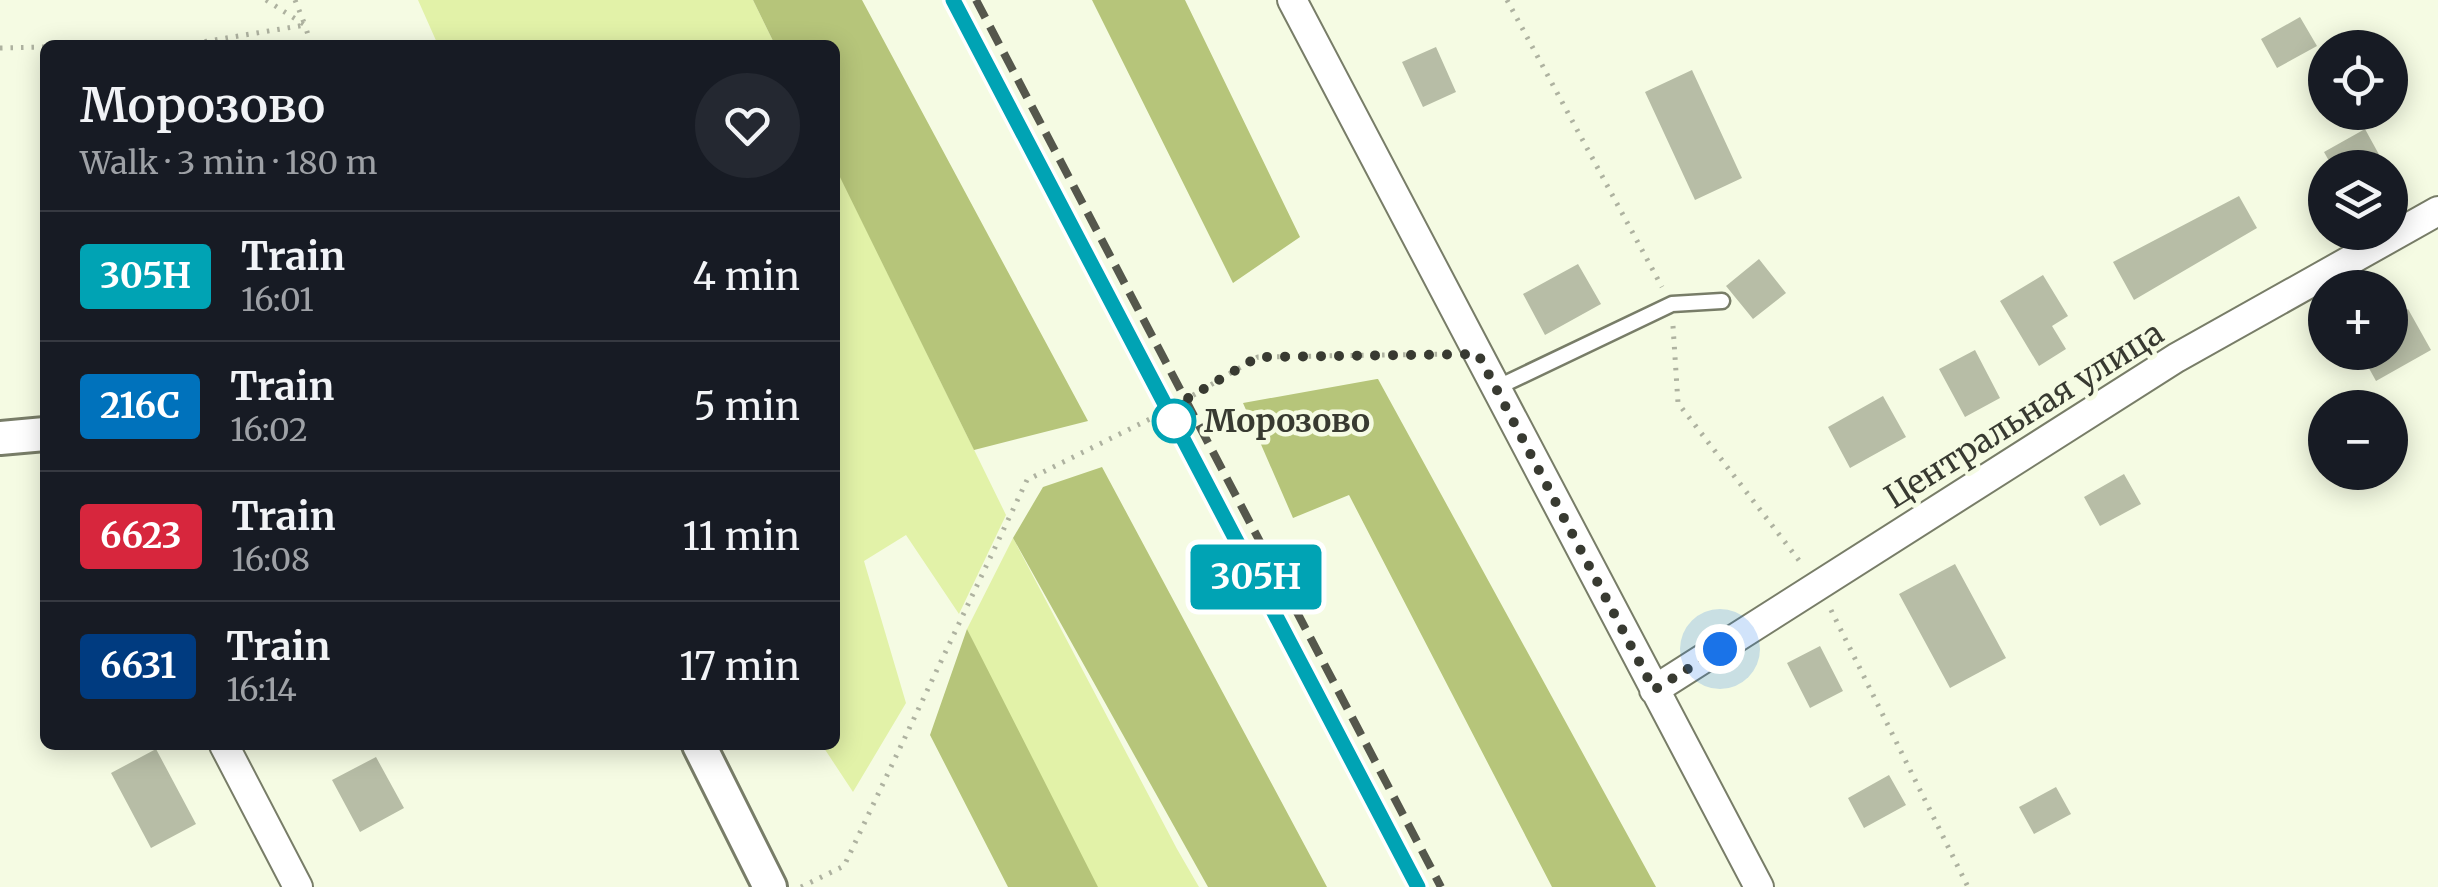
<!DOCTYPE html>
<html lang="en">
<head>
<meta charset="utf-8">
<style>
	:root { --surface:#171b24; --page:#242831; --text:#f1f3f6; --muted:#9ea1a6; --line:#363941 }
	body { margin:0; font-family:Merriweather,serif; background:var(--page); color:var(--text); height:100vh; display:flex; flex-direction:column; font-size:38px; white-space:nowrap }
	* { box-sizing:border-box; margin:0 }
	p { font-size:32px; color:var(--muted) }
	.icon { flex:none; width:55px; height:55px; fill:none; stroke:currentColor; stroke-width:2; stroke-linecap:round; stroke-linejoin:round }
	.map { position:relative; flex:1; overflow:hidden }
	.drawer { position:absolute; left:40px; top:40px; width:800px; height:710px; display:flex; flex-direction:column; background:var(--surface); border-radius:15px; box-shadow:0 5px 25px #0003 }
	.drawer>* { flex:none }
	.badge { padding:0 20px; border-radius:8px; font-size:35px; line-height:65px }
	.buttons { position:absolute; left:2308px; top:30px; display:grid; gap:20px }
	.buttons a { display:grid; place-items:center; width:100px; height:100px; border-radius:50%; background:var(--surface); box-shadow:0 5px 25px #0003; font-size:50px }
	.you { position:absolute; width:50px; height:50px; margin:-25px; border:8px solid #fff; border-radius:50%; background:#1a73e8; box-shadow:0 0 0 15px #1a73e833 }
	.map>.badge { position:absolute; translate:-50% -50%; box-shadow:0 0 0 5px #fff }
	.round { display:grid; place-items:center; flex:none; width:105px; height:105px; border-radius:52px; background:var(--page) }
	.headline { display:flex; align-items:center; justify-content:space-between; height:170px; padding:0 40px }
	h1 { font-size:48px; font-weight:600; line-height:75px }
	ul { padding:0; list-style:none }
	li { display:flex; align-items:center; gap:30px; height:130px; padding:0 40px; border-top:2px solid var(--line) }
	li div { flex:1 }
	li b { display:block; font-size:38px }
	li em { font-style:normal }
	li .badge { min-width:110px; font-weight:700; text-align:center }
	.map>svg:first-child { display:block }
</style>
</head>
<body>
<div class="map">
<svg width="2438" height="887" viewBox="0 0 2438 887">
	<rect width="100%" height="100%" fill="#f5fbe3"/>
	<path fill="#e2f2a8" d="M 418,0 L 753,0 L 775,45 L 438,45 Z
		M 835,166 L 1006,515 L 959,614 L 906,535 L 864,561 L 906,703 L 853,792 L 822,745 L 835,745 Z
		M 1013,538 L 1177,849 L 1199,887 L 1092,887 L 967,629 Z"/>
	<path fill="#b6c57a" d="M 753,0 L 862,0 L 1088,421 L 974,450 L 835,167 L 835,45 L 775,45 Z
		M 1092,0 L 1185,0 L 1300,237 L 1233,283 Z
		M 1377,379 L 1378,379 L 1656,887 L 1552,887 L 1349,495 L 1293,518 L 1243,403 Z
		M 1102,467 L 1327,887 L 1208,887 L 1013,538 L 1043,487 Z
		M 967,629 L 1098,887 L 1008,887 L 930,735 Z"/>
	<path fill="#b7bda6" d="M 2300,17 L 2317,46 L 2277,68 L 2261,39 Z
		M 1436,47 L 1456,92 L 1423,107 L 1402,62 Z
		M 1692,70 L 1742,178 L 1695,200 L 1645,92 Z
		M 2365,129 L 2382,160 L 2367,168 L 2333,168 L 2324,152 Z
		M 2239,196 L 2257,228 L 2134,300 L 2113,262 Z
		M 1759,259 L 1786,293 L 1753,319 L 1726,286 Z
		M 1578,264 L 1601,304 L 1545,335 L 1523,294 Z
		M 2043,275 L 2068,316 L 2052,326 L 2066,349 L 2039,366 L 2000,301 Z
		M 2408,309 L 2431,350 L 2376,381 L 2360,352 L 2390,352 L 2390,319 Z
		M 1975,350 L 2000,398 L 1965,417 L 1939,369 Z
		M 1883,396 L 1906,437 L 1850,468 L 1828,427 Z
		M 2124,474 L 2141,504 L 2100,526 L 2084,497 Z
		M 1955,564 L 2006,658 L 1950,688 L 1899,594 Z
		M 1820,646 L 1843,691 L 1810,708 L 1787,663 Z
		M 156,749 L 196,824 L 151,848 L 111,773 Z
		M 376,757 L 404,808 L 360,832 L 332,780 Z
		M 1889,775 L 1906,805 L 1864,828 L 1848,798 Z
		M 2056,787 L 2071,814 L 2034,834 L 2019,807 Z"/>
	<g fill="none" stroke-linecap="round" stroke-linejoin="round">
		<g stroke="#787d68" stroke-width="19">
			<path id="service" d="M 1496,388 L 1672,304 L 1722,301"/>
		</g>
		<g stroke="#787d68" stroke-width="32">
			<path id="minor" d="M 1292,0 L 1759,887
				M 1654,690 L 2176,358 L 2438,211
				M 224,745 L 298,887"/>
		</g>
		<g stroke="#787d68" stroke-width="38">
			<path id="tertiary" d="M 0,438 L 45,434
				M 699,745 L 770,887"/>
		</g>
		<path stroke="#aeb2a0" stroke-width="5" stroke-dasharray="2.5 8" stroke-linecap="butt" d="M 266,0 L 305,25 L 311,45
			M 1507,0 L 1662,287
			M 184,45 L 305,25 L 295,0
			M 0,48 L 45,47
			M 1673,326 L 1678,403 L 1801,563
			M 1831,610 L 1968,887
			M 801,887 L 844,866 L 1027,480 L 1168,410 L 1258,357 L 1448,354"/>
		<use href="#service" stroke="#fff" stroke-width="14"/>
		<use href="#minor" stroke="#fff" stroke-width="28"/>
		<use href="#tertiary" stroke="#fff" stroke-width="32"/>
		<path stroke="#55574c" stroke-width="8" stroke-dasharray="20 10" stroke-linecap="butt" d="M 953,0 L 1418,887
			M 976,0 L 1441,887"/>
	</g>
	<g fill="none" stroke-linecap="round" stroke-linejoin="round">
		<g stroke="#fff" stroke-width="22">
			<path id="line" d="M 953,0 L 1418,887"/>
		</g>
		<use href="#line" stroke="#00a3b4" stroke-width="15"/>
		<path stroke="#383a31" stroke-width="10" stroke-dasharray="0 18" d="M 1174,421 L 1168,410 L 1258,357 L 1478,354 L 1654,690 L 1720,649"/>
	</g>
	<circle fill="#fff" stroke="#00a3b4" stroke-width="5" cx="1174" cy="421" r="20"/>
	<g text-anchor="middle" dominant-baseline="central" stroke-width="9" stroke-linejoin="round" paint-order="stroke">
		<g font-size="32" fill="#383a31" stroke="#f5fbe3">
			<text transform="translate(2024 415) rotate(-32)">Центральная улица</text>
		</g>
		<g font-size="32" font-weight="bold" fill="#383a31" stroke="#f5fbe3" text-anchor="start">
			<text x="1204" y="421">Морозово</text>
		</g>
	</g>
</svg>
<div class="buttons">
<a><svg class="icon" aria-label="locate" viewBox="0 0 24 24"><circle cx="12" cy="12" r="6"/><path d="M12 2v4M12 18v4M2 12h4M18 12h4"/></svg></a>
<a><svg class="icon" aria-label="layers" viewBox="0 0 24 24"><path d="M12 4l9 5-9 5-9-5zM3 14l9 5 9-5"/></svg></a>
<a>+</a>
<a>−</a>
</div>
<div class="you" style="left:1720px;top:649px"></div>
<b class="badge" style="left:1256px;top:577px;background:#00a3b4;color:#fff">305Н</b>
<section class="drawer">
<div class="headline"><div><h1>Морозово</h1><p>Walk · 3 min · 180 m</p></div><a class="round"><svg class="icon" aria-label="heart" viewBox="0 0 24 24"><path d="M12 20l-8-8c-3-5 5-10 8-4 3-6 11-1 8 4z"/></svg></a></div>
<ul>
<li><span class="badge" style="background:#00a3b4;color:#fff">305Н</span><div><b>Train</b><p>16:01</p></div><em>4 min</em></li>
<li><span class="badge" style="background:#0072bc;color:#fff">216С</span><div><b>Train</b><p>16:02</p></div><em>5 min</em></li>
<li><span class="badge" style="background:#d7263d;color:#fff">6623</span><div><b>Train</b><p>16:08</p></div><em>11 min</em></li>
<li><span class="badge" style="background:#003b80;color:#fff">6631</span><div><b>Train</b><p>16:14</p></div><em>17 min</em></li>
</ul>
</section>
</div>
</body>
</html>
